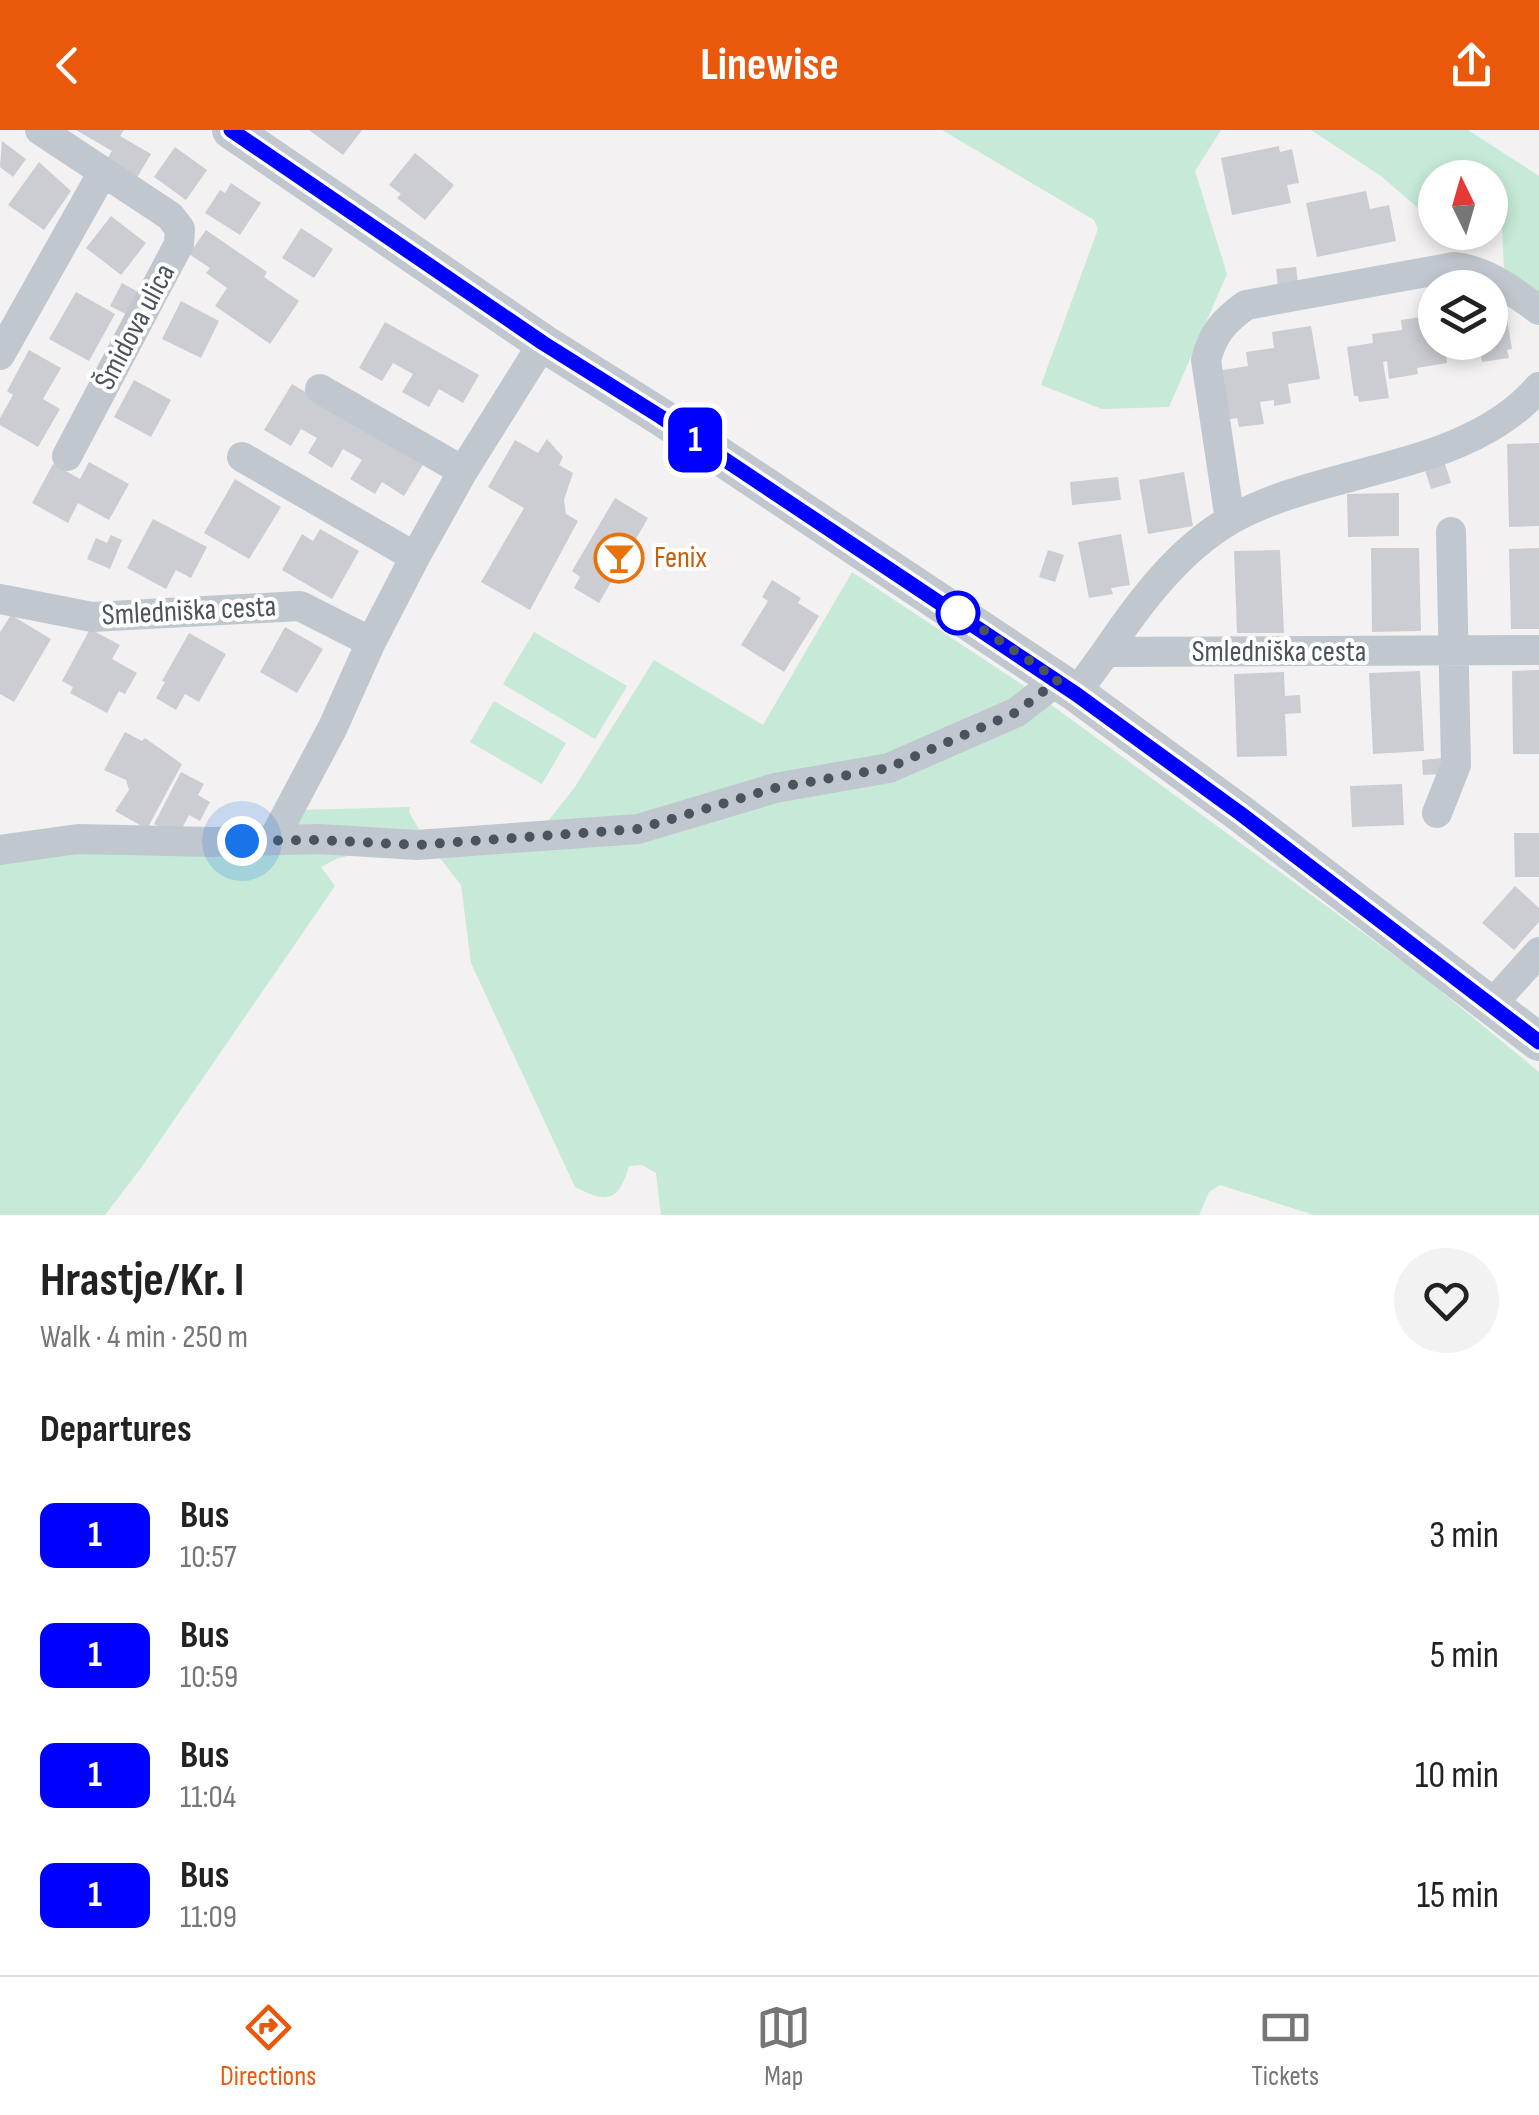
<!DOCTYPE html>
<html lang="en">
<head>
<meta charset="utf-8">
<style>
	:root { --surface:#fff; --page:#f2f2f2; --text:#222; --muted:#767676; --line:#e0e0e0; --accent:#ea580c }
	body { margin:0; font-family:"Sofia Sans Condensed",sans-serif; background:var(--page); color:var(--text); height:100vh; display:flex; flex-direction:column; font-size:38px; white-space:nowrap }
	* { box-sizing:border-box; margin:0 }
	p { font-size:32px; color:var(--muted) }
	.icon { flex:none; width:55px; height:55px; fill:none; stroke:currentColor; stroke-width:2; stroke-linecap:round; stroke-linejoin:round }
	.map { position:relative; height:1085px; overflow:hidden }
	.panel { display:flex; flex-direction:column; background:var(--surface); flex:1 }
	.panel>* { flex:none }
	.badge { padding:0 20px; border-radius:15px; font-size:35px; line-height:65px }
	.needle { width:65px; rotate:355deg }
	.buttons { position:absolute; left:1418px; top:30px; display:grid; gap:20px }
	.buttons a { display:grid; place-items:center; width:90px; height:90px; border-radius:50%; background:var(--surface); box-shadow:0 5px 15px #0003; font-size:50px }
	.you { position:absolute; width:50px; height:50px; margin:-25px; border:8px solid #fff; border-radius:50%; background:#1a73e8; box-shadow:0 0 0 15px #1a73e833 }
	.map>.badge { position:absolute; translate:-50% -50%; box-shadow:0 0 0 5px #fff }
	h2 { padding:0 40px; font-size:38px; line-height:90px }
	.round { display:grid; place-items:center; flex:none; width:105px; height:105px; border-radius:52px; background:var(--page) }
	.head { display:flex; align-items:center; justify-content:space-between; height:170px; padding:0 40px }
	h1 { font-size:48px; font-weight:700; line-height:75px }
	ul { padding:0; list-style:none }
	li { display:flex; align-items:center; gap:30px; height:120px; padding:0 40px }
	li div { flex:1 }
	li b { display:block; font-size:38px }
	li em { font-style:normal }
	li .badge { min-width:110px; font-weight:700; text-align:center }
	header { display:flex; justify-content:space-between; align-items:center; height:130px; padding:0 40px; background:var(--accent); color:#fff; font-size:45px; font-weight:700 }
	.tabs { display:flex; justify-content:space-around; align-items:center; height:140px; border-top:2px solid var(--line); background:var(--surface); font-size:28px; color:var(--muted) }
	.tabs a { display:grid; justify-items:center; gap:5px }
	.tabs .current { color:var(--accent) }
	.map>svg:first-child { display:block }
</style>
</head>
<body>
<header><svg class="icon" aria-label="back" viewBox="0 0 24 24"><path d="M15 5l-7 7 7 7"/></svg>Linewise<svg class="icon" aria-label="share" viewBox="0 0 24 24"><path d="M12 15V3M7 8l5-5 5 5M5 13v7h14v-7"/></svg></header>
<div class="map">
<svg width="1539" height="1085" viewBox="0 0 1539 1085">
	<rect width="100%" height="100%" fill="#f3f1f1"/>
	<path fill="#c6ead7" d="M 942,0 L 1221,0 L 1195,41 L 1227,144 L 1169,277 L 1102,279 L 1041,255 L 1098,99 L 1094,90 Z
		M 1311,0 L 1468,0 L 1539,46 L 1539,168 L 1504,138 L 1502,98 L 1490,90 L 1490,48 L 1435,48 L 1435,93 L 1381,46 Z
		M 852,442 L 1030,560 L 887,633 L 680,680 L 544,696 L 575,657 L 654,530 L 763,595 Z
		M 534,502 L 627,556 L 595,609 L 503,554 Z
		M 494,571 L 566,613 L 542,654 L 470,612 Z
		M 1050,574 L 1425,848 L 1539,942 L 1539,1085 L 1314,1085 L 1220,1055 L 1209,1062 L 1199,1085 L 661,1085 L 656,1043 L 642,1035 L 629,1036 C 618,1073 607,1073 575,1057 L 471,833 L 461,755 L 436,723 L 641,704 Z
		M 410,677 L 409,682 L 423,706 L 336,729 L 321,737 L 335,756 L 141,1038 L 105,1085 L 0,1085 L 0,727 L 266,713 L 298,680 Z"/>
	<path fill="#cccdd3" d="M 76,0 L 124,0 L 120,6 L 151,24 L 135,51 L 104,34 L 112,21 Z
		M 309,0 L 362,0 L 343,25 Z
		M 2,11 L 26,29 L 13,47 L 0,37 Z
		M 1279,16 L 1280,22 L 1292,19 L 1299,53 L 1287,55 L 1291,73 L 1232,85 L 1221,28 Z
		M 175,17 L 207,40 L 186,70 L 154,47 Z
		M 415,23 L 454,55 L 425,90 L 397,68 L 401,64 L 389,55 Z
		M 39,32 L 71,61 L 44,100 L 8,75 Z
		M 231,53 L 261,73 L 240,105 L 205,83 L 220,60 L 225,63 Z
		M 1366,61 L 1370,79 L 1389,75 L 1396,111 L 1317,127 L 1306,73 Z
		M 111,86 L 146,113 L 121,145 L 86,118 Z
		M 301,98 L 333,119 L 314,148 L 282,128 Z
		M 206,100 L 267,142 L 264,147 L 299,171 L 270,214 L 215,176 L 227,158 L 206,143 L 210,138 L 189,124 Z
		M 1296,137 L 1298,153 L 1278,156 L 1276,139 Z
		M 122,153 L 140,163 L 128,185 L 110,176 Z
		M 76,162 L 115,184 L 89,231 L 49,209 Z
		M 1504,169 L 1512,219 L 1507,220 L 1509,228 L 1482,232 L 1481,224 L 1476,225 L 1474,212 L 1490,212 L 1490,171 Z
		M 181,171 L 219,191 L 201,228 L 162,209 Z
		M 1435,185 L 1435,212 L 1472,212 L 1473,222 L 1446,226 L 1447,233 L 1417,238 L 1418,244 L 1389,249 L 1387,231 L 1383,232 L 1389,268 L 1359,272 L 1358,266 L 1354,266 L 1347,217 L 1373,213 L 1372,204 L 1402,200 L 1401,190 Z
		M 385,192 L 479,245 L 463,273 L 439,259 L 429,277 L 402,262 L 413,244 L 393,233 L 382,251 L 359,238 Z
		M 1311,196 L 1320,249 L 1288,254 L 1291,273 L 1274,276 L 1274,270 L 1260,272 L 1264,294 L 1239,297 L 1237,288 L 1225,290 L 1217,241 L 1248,236 L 1246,222 L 1274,218 L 1272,202 Z
		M 29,220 L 61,238 L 43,269 L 60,279 L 38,317 L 0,295 L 0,288 L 13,265 L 7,261 Z
		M 134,250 L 171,270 L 151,307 L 114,287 Z
		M 292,254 L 424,333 L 404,366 L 382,352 L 375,364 L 350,349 L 362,330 L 343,319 L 332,338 L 308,323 L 317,308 L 301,299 L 291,316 L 264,300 Z
		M 547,309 L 563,327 L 559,335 L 573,343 L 564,370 L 566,384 L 578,391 L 530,480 L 481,452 L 524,378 L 488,357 L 515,310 L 538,323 Z
		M 1539,313 L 1539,396 L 1509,397 L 1507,314 Z
		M 1444,331 L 1451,353 L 1431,359 L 1424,337 Z
		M 89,332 L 129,354 L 109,390 L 78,373 L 68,393 L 32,373 L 53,334 L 80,349 Z
		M 1184,342 L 1193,396 L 1148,404 L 1139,350 Z
		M 1118,347 L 1121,370 L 1072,375 L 1070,352 Z
		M 235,349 L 281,377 L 249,429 L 204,403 Z
		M 1399,363 L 1399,406 L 1348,407 L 1347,364 Z
		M 615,368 L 648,388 L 599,473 L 574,458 L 580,447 L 572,441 Z
		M 153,389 L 207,417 L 191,448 L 176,440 L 166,459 L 127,438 Z
		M 320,399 L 359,421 L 332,469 L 282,440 L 302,404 L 313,411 Z
		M 1121,404 L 1130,455 L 1111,458 L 1113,464 L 1089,468 L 1078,412 Z
		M 111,405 L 122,410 L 110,439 L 87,429 L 96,408 L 107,413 Z
		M 1371,418 L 1419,418 L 1421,501 L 1372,502 Z
		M 1539,418 L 1539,499 L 1511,499 L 1509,419 Z
		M 1048,420 L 1064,425 L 1055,452 L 1039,447 Z
		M 1280,420 L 1284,503 L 1237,503 L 1234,421 Z
		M 772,450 L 801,468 L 798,473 L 819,486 L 784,542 L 741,515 L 768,471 L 762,467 Z
		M 11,485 L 51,509 L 14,572 L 0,564 L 0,502 Z
		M 285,497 L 323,519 L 297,563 L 260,542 Z
		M 90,499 L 120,515 L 112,529 L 137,543 L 125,564 L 119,561 L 107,583 L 70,563 L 73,557 L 62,551 Z
		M 189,503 L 226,524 L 199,572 L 185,564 L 176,580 L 156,568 L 165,552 L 162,551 Z
		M 1539,540 L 1539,624 L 1513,624 L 1512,541 Z
		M 1420,541 L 1424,621 L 1373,624 L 1369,543 Z
		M 1284,542 L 1285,566 L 1300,565 L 1301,583 L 1285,584 L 1287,626 L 1237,627 L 1234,544 Z
		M 125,602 L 142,611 L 145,608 L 182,634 L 147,699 L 115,681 L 129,660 L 126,650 L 104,640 Z
		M 1443,628 L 1444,644 L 1423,645 L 1422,630 Z
		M 181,642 L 204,654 L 198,665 L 210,672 L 200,691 L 189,685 L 178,706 L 154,694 Z
		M 1402,654 L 1404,695 L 1352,697 L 1350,656 Z
		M 1514,703 L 1539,703 L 1539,747 L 1515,747 Z
		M 1515,756 L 1539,778 L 1539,792 L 1514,820 L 1482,793 Z"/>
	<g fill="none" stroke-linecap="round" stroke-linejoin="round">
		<path stroke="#c1c7ce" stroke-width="30" d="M 40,0 L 170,86 L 180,99 L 179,114 L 67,326
			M 0,225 L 103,42
			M 320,259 L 463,341
			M 242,327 L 415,427
			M 1230,390 L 1206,230 C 1213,203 1224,191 1246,175 L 1454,137 C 1489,141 1512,161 1539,180
			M 0,469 L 92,487 L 300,476 L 371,512
			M 1106,522 C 1139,473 1179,419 1232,389 C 1325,337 1468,341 1539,257
			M 1076,563 L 1106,522 L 1539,520
			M 1437,683 L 1456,635 L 1451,402
			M 273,710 L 333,597 L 371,512 L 415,427 L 463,341 L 543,213
			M 0,720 L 78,709 L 212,712 L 319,709 L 417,715 L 638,699 L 775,658 L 889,638 L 1017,582 L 1058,550
			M 1493,873 L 1539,822"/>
		<path stroke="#c1c7ce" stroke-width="38" d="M 231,0 L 543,213 L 661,287 L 1076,563 L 1241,684 L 1539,912"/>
	</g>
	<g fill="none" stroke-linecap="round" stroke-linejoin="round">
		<g stroke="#fff" stroke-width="22">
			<path id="line" d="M 231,0 L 543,213 L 661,287 L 1076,564 L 1241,684 L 1539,912"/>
		</g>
		<use href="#line" stroke="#00f" stroke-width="15"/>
		<path stroke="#4b535c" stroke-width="10" stroke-dasharray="0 18" d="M 242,711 L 318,710 L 417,715 L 638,699 L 775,658 L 888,638 L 1017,582 L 1058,550 L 958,483"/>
	</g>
	<defs>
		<g id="bar-ring" transform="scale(2.5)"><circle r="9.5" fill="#fff" stroke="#e8710a" stroke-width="1.5"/><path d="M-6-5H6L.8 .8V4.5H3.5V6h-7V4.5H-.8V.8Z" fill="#e8710a"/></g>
	</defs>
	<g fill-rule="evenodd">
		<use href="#bar-ring" x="619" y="428"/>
	</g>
	<circle fill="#fff" stroke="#00f" stroke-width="5" cx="958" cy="483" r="20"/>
	<g text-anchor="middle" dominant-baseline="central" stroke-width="8" stroke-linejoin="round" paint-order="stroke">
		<g font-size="30" fill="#4b535c" stroke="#fff">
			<text transform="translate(135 197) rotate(-62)">Šmidova ulica</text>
			<text transform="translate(189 481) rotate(-3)">Smledniška cesta</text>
			<text x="1279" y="522">Smledniška cesta</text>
		</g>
		<g font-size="30" fill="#c56008" stroke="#fff" text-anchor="start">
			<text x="654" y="428">Fenix</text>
		</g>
	</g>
</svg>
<div class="buttons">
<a><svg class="needle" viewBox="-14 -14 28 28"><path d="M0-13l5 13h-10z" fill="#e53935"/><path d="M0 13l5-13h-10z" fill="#767676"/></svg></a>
<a><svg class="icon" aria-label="layers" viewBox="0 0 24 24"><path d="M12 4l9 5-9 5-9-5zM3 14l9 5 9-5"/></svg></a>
</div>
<div class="you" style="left:242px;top:711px"></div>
<b class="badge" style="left:695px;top:310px;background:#00f;color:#fff">1</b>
</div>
<section class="panel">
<div class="head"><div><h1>Hrastje/Kr. I</h1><p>Walk · 4 min · 250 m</p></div><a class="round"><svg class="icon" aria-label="heart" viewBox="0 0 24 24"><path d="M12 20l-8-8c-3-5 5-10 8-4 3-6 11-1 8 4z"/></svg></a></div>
<h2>Departures</h2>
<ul>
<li><span class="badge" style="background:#00f;color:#fff">1</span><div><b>Bus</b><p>10:57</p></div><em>3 min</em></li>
<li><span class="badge" style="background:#00f;color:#fff">1</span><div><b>Bus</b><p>10:59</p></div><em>5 min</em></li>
<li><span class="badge" style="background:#00f;color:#fff">1</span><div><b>Bus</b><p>11:04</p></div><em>10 min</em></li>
<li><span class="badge" style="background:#00f;color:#fff">1</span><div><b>Bus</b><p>11:09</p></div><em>15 min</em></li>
</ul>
</section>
<nav class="tabs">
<a class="current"><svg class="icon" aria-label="directions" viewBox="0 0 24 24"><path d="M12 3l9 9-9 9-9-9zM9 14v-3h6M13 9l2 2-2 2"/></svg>Directions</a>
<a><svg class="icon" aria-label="map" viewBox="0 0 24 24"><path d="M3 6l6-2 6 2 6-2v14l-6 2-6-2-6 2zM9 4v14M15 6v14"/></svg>Map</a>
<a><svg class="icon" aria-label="tickets" viewBox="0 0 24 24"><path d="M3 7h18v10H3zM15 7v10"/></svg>Tickets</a>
</nav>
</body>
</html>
